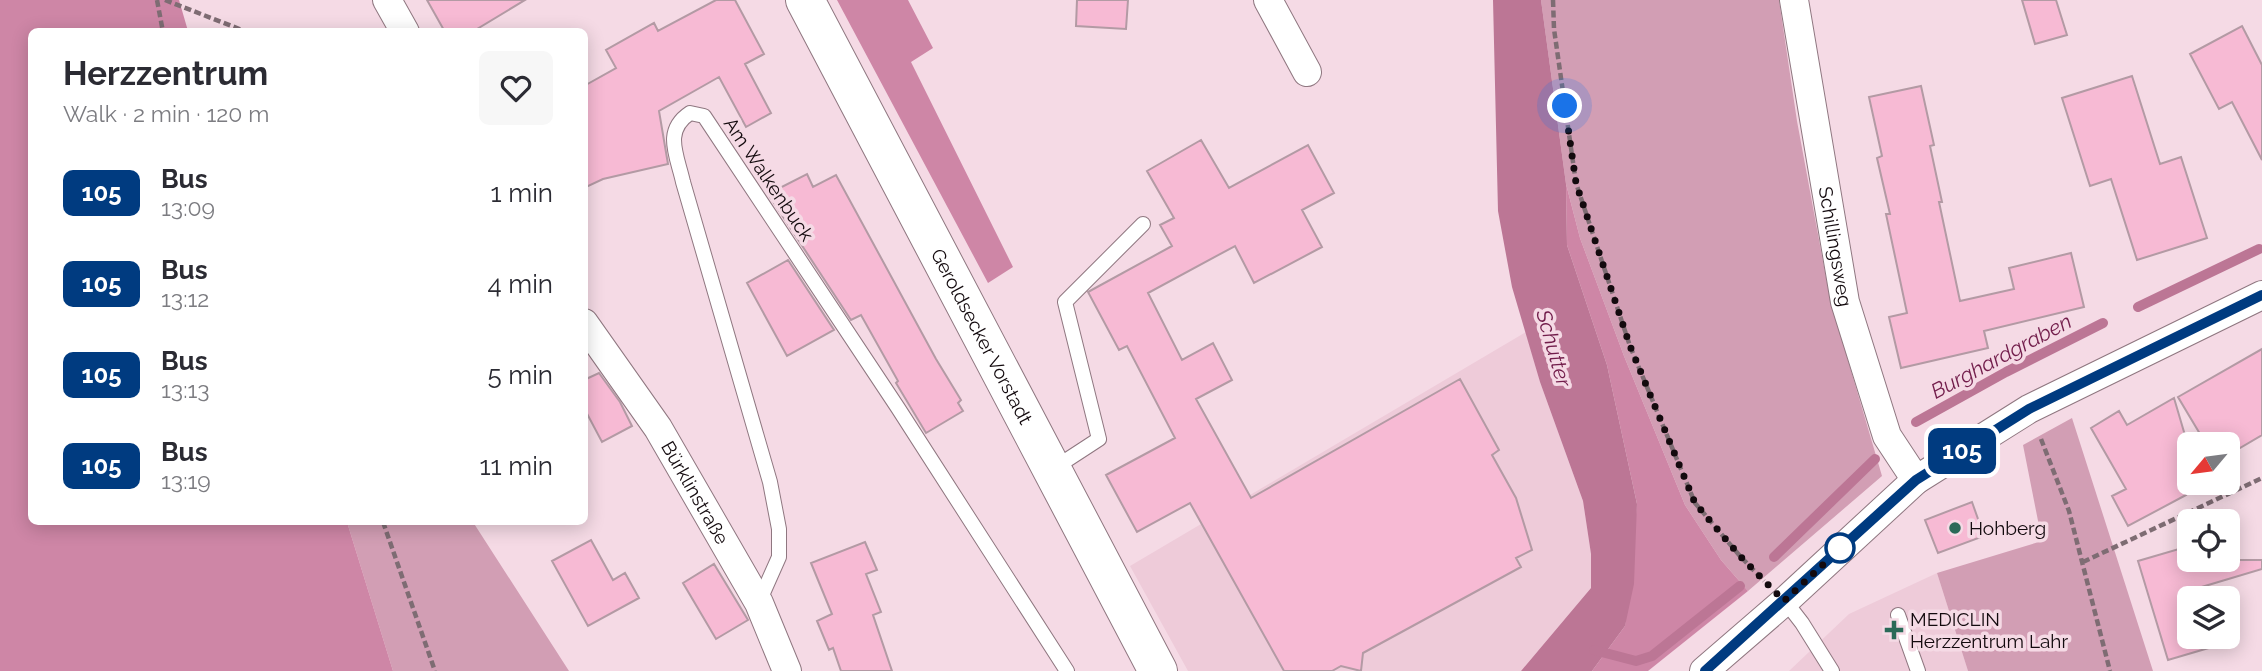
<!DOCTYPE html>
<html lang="en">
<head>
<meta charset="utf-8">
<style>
	:root { --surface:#fff; --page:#f7f7f7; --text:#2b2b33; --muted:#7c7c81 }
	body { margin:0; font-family:Raleway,sans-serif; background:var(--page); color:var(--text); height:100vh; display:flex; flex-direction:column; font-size:26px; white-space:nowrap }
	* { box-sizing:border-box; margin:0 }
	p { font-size:23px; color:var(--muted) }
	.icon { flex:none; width:38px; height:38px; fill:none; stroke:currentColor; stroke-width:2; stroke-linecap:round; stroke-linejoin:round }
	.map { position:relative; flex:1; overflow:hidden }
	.side { position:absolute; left:28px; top:28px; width:560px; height:497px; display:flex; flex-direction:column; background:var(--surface); border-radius:10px; box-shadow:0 4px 18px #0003 }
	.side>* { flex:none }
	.badge { padding:0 14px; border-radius:10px; font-size:24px; line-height:46px }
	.needle { width:46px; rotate:241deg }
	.tools { position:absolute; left:2177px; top:432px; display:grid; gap:14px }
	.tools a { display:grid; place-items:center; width:63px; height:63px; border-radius:10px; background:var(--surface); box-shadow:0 4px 18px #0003; font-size:35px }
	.you { position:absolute; width:35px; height:35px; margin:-18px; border:5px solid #fff; border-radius:50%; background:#1a73e8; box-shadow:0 0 0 10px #1a73e833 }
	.map>.badge { position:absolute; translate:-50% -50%; box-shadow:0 0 0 4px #fff }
	.round { display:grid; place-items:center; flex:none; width:74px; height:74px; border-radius:10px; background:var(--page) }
	.headline { display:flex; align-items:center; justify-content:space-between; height:119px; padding:0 35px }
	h1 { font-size:33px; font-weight:700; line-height:52px }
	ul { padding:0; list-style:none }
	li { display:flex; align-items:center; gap:21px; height:91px; padding:0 35px }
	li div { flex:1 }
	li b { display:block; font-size:26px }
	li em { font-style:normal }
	li .badge { min-width:77px; font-weight:700; text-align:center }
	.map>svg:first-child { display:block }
</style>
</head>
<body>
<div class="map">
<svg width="2262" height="671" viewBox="0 0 2262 671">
	<rect width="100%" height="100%" fill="#f5dae5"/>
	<path fill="#eecbd9" d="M 1526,332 L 1540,382 L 1583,501 L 1591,554 L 1591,588 L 1521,671 L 1188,671 L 1130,566 Z
		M 1937,573 L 1968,671 L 1789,671 L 1849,614 Z"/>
	<path fill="#d29eb4" d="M 1541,0 L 1779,0 L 1797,121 L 1830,299 L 1882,476 L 1748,591 L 1721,560 L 1685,505 L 1624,356 L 1580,238 L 1566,184 Z
		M 2072,418 L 2153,671 L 1968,671 L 1937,573 L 2042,541 L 2023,445 Z
		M 347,522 L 473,522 L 569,671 L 393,671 Z"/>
	<path fill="#ce86a6" d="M 0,0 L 179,0 L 188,31 L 32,32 L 32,522 L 347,522 L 393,671 L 0,671 Z
		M 837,0 L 908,0 L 933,48 L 911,62 L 1013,267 L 988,283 Z
		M 1566,184 L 1580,238 L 1624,356 L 1685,505 L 1721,560 L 1748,591 L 1648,671 L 1592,671 L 1625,626 L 1637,504 L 1607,365 L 1567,245 Z"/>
	<path fill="#bc7695" d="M 1493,0 L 1541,0 L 1566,184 L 1567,245 L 1607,365 L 1637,504 L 1634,584 L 1625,626 L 1592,671 L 1521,671 L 1591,588 L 1591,554 L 1583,501 L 1540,382 L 1512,287 L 1498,211 Z"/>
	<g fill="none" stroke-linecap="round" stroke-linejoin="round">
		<path stroke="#bc7695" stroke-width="10" d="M 2138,307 L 2259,249
			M 1916,422 L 2006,372 L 2103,323
			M 1774,557 L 1875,459
			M 1594,650 L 1636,661 L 1652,656 L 1740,586"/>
	</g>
	<path fill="#f7bad4" stroke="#b39aa4" stroke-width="2" d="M 427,0 L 525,0 L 472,32 L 445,32 Z
		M 716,0 L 735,0 L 764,54 L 745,64 L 771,113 L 746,127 L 719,77 L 659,111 L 668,164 L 603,179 L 584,188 L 584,86 L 616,68 L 606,50 L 654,23 L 658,31 Z
		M 1077,0 L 1128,0 L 1126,29 L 1076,26 Z
		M 2022,0 L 2056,0 L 2067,35 L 2035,44 Z
		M 2242,26 L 2262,65 L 2262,160 L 2232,102 L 2219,109 L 2190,54 Z
		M 2132,76 L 2160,164 L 2181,157 L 2207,238 L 2137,260 L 2111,179 L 2090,186 L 2062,98 Z
		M 1921,86 L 1934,145 L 1930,146 L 1942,202 L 1939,202 L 1960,301 L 2014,289 L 2009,268 L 2071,253 L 2084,307 L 1984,331 L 1988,348 L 1901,368 L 1889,317 L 1907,313 L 1886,214 L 1890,214 L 1877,158 L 1882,156 L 1869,97 Z
		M 1201,140 L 1229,188 L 1308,145 L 1334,193 L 1302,210 L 1322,247 L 1254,283 L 1235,246 L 1148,293 L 1182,360 L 1213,343 L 1232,380 L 1196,399 L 1251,498 L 1460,379 L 1499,450 L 1492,455 L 1516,498 L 1532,550 L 1516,558 L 1521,567 L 1363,653 L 1361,671 L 1341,666 L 1332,671 L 1284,671 L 1190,503 L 1137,532 L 1106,475 L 1175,438 L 1127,346 L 1119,350 L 1088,292 L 1172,246 L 1160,225 L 1174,218 L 1147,171 Z
		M 807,174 L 813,187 L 836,175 L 936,359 L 961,400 L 958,403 L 963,411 L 926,433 L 896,383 L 898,381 L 861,315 L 851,320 L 768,194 Z
		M 788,260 L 834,330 L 787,356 L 747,283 Z
		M 2262,349 L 2262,435 L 2228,455 L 2228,444 L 2206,444 L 2178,397 Z
		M 599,373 L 620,402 L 632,426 L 602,442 L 584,408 L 584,380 Z
		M 2174,398 L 2189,449 L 2189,476 L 2179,482 L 2186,495 L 2128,526 L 2112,496 L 2126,489 L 2091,428 L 2119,411 L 2127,425 Z
		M 1972,502 L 1984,536 L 1938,553 L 1925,520 Z
		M 591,540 L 613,580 L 625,573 L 639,598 L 588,626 L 552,561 Z
		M 865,542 L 877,570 L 866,574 L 881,612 L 873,615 L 892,671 L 841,671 L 833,648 L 829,650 L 817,621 L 832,614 L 811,563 Z
		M 2189,546 L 2189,560 L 2262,560 L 2262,569 L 2195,589 L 2198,598 L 2189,598 L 2189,637 L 2209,637 L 2212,647 L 2168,660 L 2138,561 Z
		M 714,564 L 748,620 L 716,639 L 683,583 Z"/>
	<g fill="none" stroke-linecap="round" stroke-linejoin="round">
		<g stroke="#8f7780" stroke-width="16">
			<path id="service" d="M 1053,469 L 1099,439 L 1065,302 L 1143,224
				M 1785,601 L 1802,623 L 1832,671
				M 759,602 L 779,557 L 779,529 L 770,482 L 683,182 C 677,155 663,131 690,113 L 704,116 L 898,408 L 1067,671
				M 1898,615 L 1918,671"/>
		</g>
		<g stroke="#8f7780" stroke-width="30">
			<g id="minor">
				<path d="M 387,0 L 405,32"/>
				<path d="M 1268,0 L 1307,72"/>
				<path id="s1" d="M 1794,0 L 1845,302 L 1887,436 L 1916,480"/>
				<path id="s2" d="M 584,323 L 658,428 L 759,603 L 787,671"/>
				<path d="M 1704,671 L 1785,601 L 1916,480 L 2029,409 L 2262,295"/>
			</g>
		</g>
		<g stroke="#8f7780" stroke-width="40">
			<g id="primary">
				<path id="s3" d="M 805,0 L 1158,671"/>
			</g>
		</g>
		<path stroke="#7e6c73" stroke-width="4.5" stroke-dasharray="7 3.5" stroke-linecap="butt" d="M 157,0 L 163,32
			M 165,0 L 247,32
			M 1553,0 L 1554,29 L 1576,183 L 1630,346 L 1695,503 L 1740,556 L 1764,581
			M 2041,439 L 2069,511 L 2110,671
			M 383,522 L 435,671
			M 2083,562 L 2262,478"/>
		<use href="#service" stroke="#fff" stroke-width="14"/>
		<use href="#minor" stroke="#fff" stroke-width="28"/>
		<use href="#primary" stroke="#fff" stroke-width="38"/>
	</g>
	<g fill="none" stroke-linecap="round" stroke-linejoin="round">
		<g stroke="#fff" stroke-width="16">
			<path id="line" d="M 1705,671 L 1916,480 L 2029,409 L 2262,295"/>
		</g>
		<use href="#line" stroke="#003b80" stroke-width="10"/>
		<path stroke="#130a0e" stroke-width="7" stroke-dasharray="0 12.6" d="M 1565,106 L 1576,183 L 1630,346 L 1695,503 L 1740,556 L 1784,601 L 1844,545 L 1840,548"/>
	</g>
	<g fill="#2a6a58" stroke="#f5dae5" stroke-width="2.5">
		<circle cx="1955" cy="528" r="7"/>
		<path d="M1890.5 619.5h7v7h7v7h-7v7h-7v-7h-7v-7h7z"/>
	</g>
	<circle fill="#fff" stroke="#003b80" stroke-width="3.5" cx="1840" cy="548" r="14"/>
	<g text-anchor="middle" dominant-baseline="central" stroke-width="7" stroke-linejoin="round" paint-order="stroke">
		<g font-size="19" fill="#130a0e" stroke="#f5dae5">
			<text transform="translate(769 179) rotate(56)">Am Walkenbuck</text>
			<text stroke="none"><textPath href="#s1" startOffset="250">Schillingsweg</textPath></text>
			<text stroke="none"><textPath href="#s3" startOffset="380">Geroldsecker Vorstadt</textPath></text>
			<text stroke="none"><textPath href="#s2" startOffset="203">Bürklinstraße</textPath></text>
		</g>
		<g font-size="19" fill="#130a0e" stroke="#f5dae5" text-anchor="start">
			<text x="1969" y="528">Hohberg</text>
			<text x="1910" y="619">MEDICLIN<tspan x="1910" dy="22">Herzzentrum Lahr</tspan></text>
		</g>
		<g font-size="21" font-style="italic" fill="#721d4b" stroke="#f5dae5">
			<text transform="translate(1554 348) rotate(74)">Schutter</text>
			<text transform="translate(2001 356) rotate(-28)">Burghardgraben</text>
		</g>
	</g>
</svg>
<div class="tools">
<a><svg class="needle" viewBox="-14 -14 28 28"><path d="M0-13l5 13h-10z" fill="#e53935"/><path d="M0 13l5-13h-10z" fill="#7c7c81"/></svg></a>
<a><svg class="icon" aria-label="locate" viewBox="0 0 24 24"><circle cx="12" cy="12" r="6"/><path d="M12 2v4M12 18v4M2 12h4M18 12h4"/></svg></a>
<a><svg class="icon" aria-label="layers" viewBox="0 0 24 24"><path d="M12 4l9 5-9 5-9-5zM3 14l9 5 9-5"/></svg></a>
</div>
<div class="you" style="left:1565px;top:106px"></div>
<b class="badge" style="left:1962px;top:451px;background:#003b80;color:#fff">105</b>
<section class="side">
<div class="headline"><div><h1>Herzzentrum</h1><p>Walk · 2 min · 120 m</p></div><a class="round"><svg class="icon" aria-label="heart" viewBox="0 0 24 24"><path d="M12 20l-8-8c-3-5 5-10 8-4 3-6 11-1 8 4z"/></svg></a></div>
<ul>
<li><span class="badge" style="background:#003b80;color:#fff">105</span><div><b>Bus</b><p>13:09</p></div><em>1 min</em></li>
<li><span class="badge" style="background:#003b80;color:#fff">105</span><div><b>Bus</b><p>13:12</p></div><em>4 min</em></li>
<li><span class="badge" style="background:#003b80;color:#fff">105</span><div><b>Bus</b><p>13:13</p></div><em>5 min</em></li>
<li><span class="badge" style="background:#003b80;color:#fff">105</span><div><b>Bus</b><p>13:19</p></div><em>11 min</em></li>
</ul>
</section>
</div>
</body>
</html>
